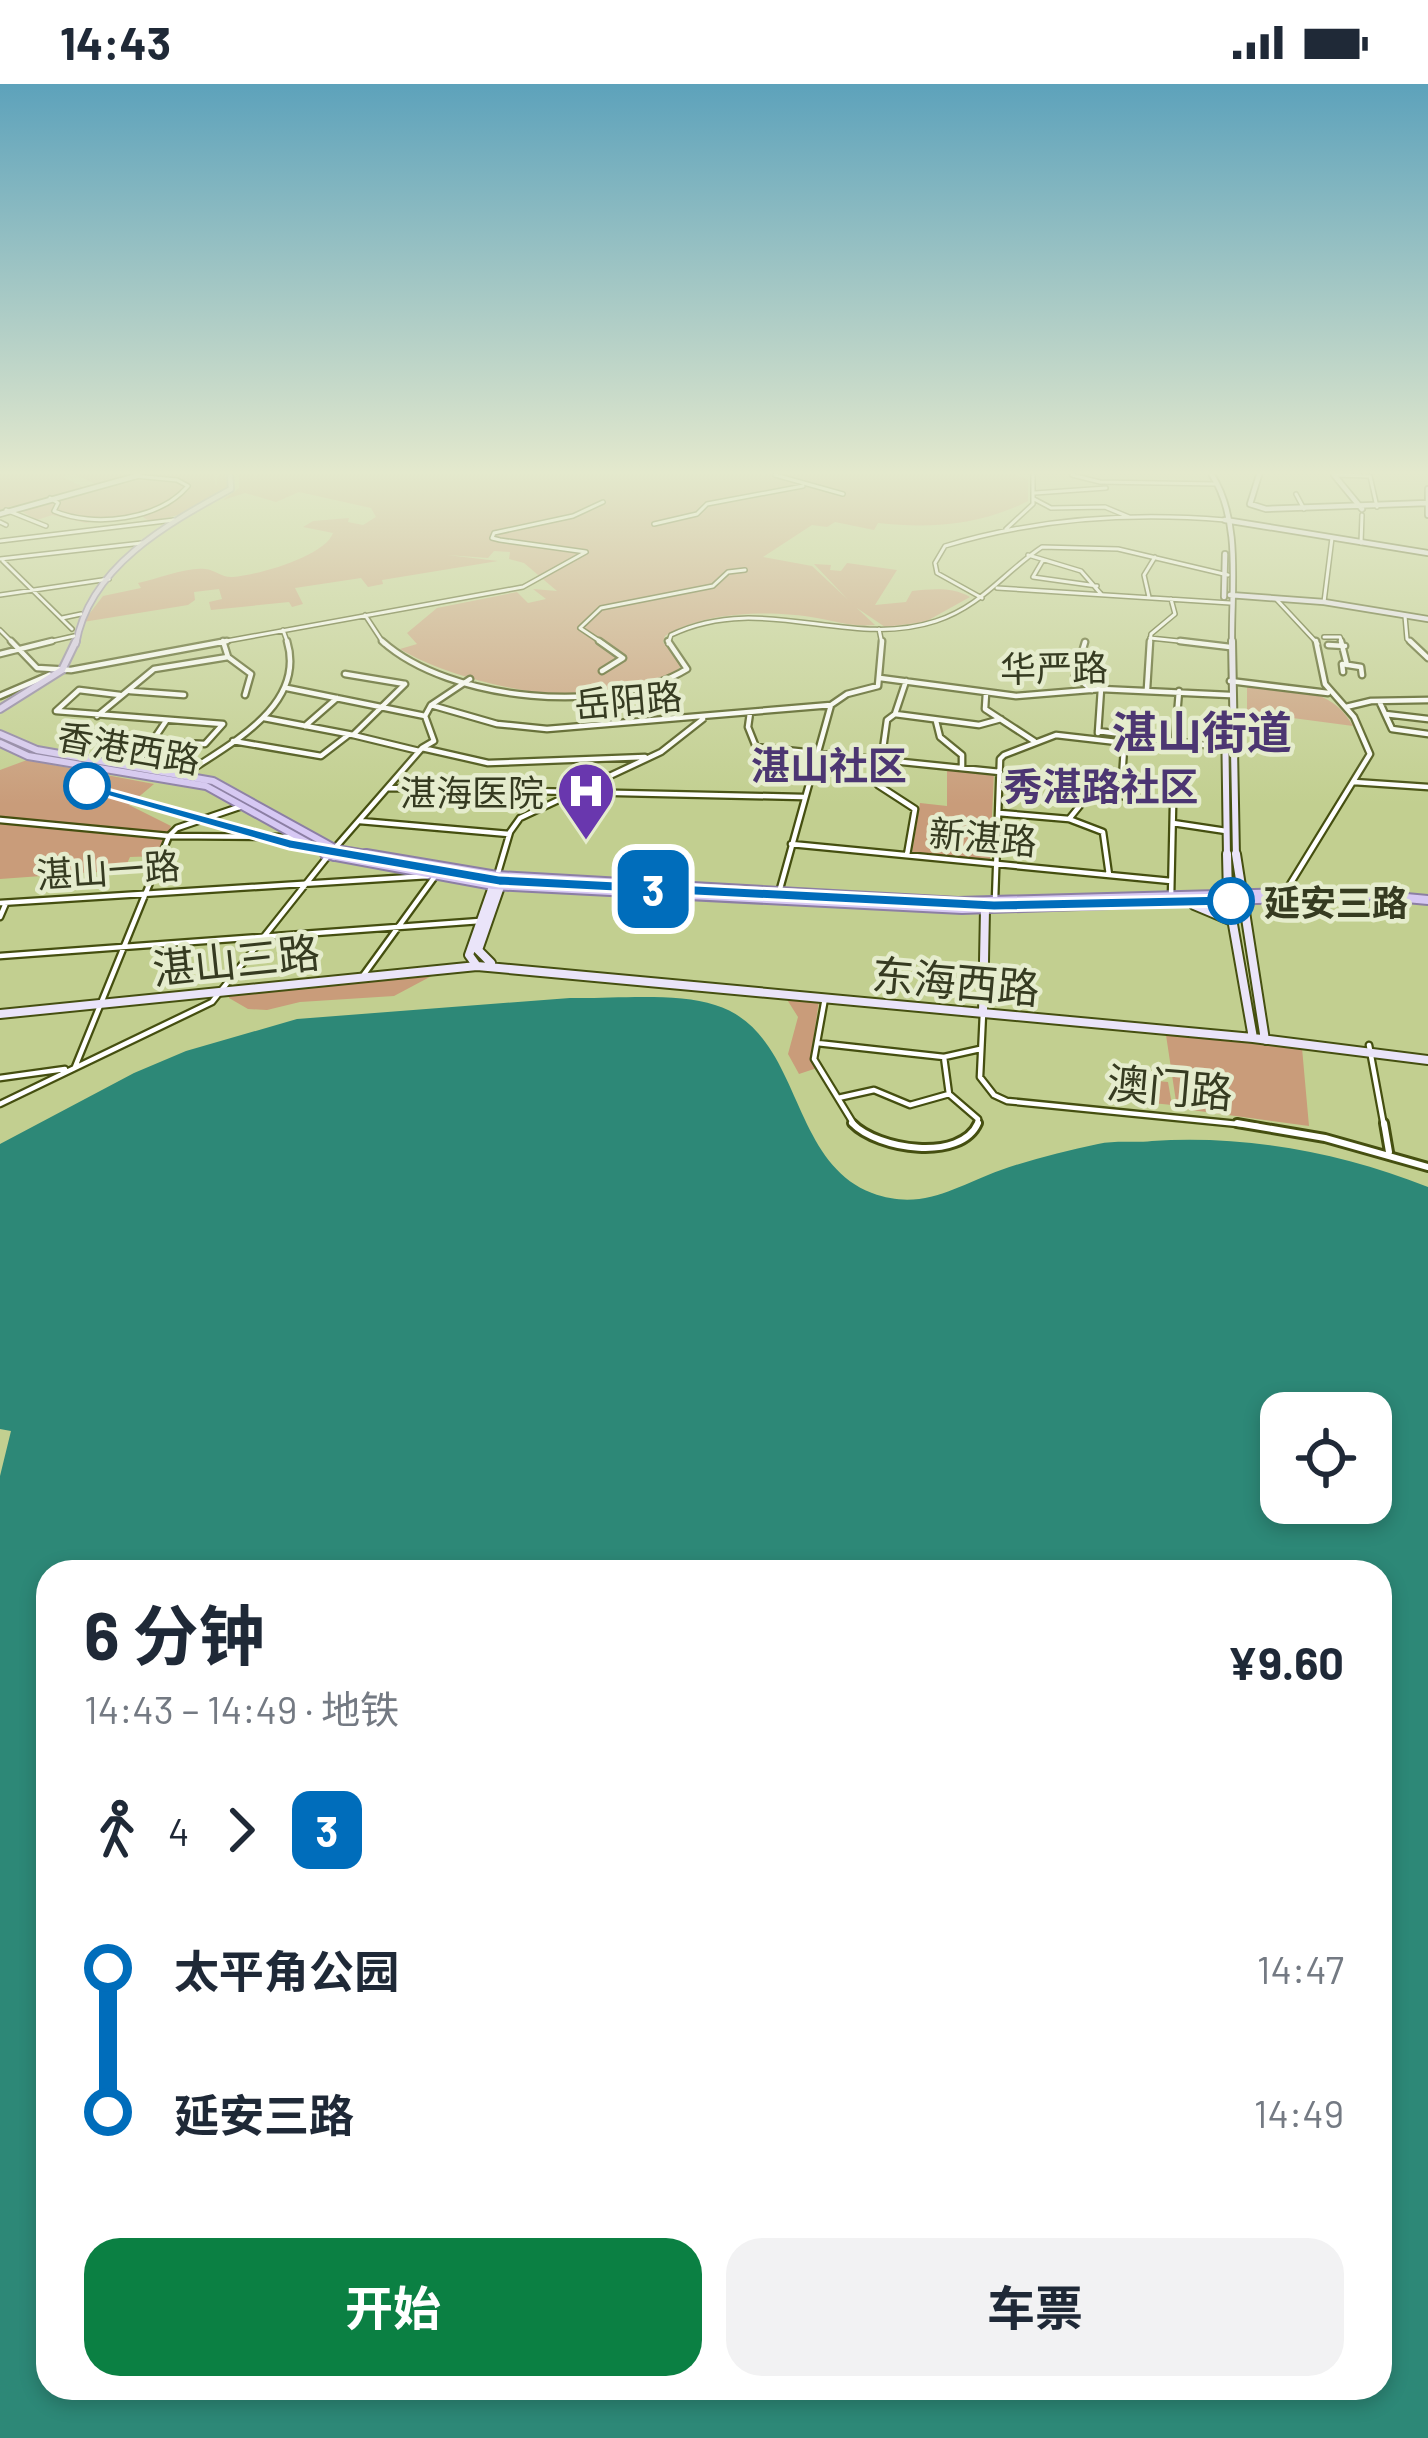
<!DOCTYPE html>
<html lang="zh">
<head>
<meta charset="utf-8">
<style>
	:root { --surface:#fff; --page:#f2f2f3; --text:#1f2937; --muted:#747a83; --accent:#0b8043 }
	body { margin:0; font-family:Barlow,"Noto Sans SC",sans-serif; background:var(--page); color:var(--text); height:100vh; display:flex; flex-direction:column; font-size:45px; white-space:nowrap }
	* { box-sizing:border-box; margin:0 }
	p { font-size:39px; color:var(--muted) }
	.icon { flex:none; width:66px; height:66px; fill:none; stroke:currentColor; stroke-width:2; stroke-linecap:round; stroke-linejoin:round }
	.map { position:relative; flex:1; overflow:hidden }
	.side { position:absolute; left:36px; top:1476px; width:1356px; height:840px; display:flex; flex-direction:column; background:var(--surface); border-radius:36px; box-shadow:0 6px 18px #0003 }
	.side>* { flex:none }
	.badge { padding:0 24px; border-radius:18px; font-size:42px; line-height:78px }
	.buttons { position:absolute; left:1260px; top:1308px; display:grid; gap:24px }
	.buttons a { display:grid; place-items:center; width:132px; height:132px; border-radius:24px; background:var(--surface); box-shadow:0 6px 18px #0003; font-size:60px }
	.map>.badge { position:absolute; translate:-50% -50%; box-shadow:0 0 0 6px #fff }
	.legs { display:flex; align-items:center; gap:18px; height:132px; padding:0 48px; font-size:39px }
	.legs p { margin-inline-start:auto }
	.overview { display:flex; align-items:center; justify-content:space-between; height:204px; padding:0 48px }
	h1 { font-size:66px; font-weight:700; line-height:90px }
	.cta { display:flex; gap:24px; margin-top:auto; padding:24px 48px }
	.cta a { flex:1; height:138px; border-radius:36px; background:var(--accent); color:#fff; font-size:48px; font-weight:700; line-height:138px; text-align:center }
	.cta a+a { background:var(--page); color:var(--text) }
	ul { padding:0 48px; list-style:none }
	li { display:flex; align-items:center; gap:42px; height:144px; font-size:45px }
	li i { display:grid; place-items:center; width:18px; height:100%; margin:0 15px; background:currentColor }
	li i::after { content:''; width:30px; height:30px; margin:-15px; border:9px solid; border-radius:50%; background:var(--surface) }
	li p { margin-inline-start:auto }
	li:first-child i { background:linear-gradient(#0000 50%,currentColor 0) }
	li:last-child i { background:linear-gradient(currentColor 50%,#0000 0) }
	.status { display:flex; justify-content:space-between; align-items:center; height:84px; padding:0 60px; background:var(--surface); direction:ltr }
	.status svg { height:33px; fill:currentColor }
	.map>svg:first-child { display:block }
</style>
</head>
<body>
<div class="status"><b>14:43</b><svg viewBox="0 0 49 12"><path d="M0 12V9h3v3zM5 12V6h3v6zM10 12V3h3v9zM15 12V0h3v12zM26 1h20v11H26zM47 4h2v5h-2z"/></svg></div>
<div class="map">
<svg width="1428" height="2354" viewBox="0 0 1428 2354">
	<rect width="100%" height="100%" fill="#c2cf90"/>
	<path fill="#c99c7a" d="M 0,391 L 69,391 L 63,393 L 89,406 L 100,402 L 76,391 L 214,391 L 216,403 L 218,391 L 225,391 L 228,404 C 206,424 177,433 149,437 L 137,429 L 86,439 L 52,431 L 37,436 L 12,422 L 0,426 Z
		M 239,391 L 1015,391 L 1028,395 L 1028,417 C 981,441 930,445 878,439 L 874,446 L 835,438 L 827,443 L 812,441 L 763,473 L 812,482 L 875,541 C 853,543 838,538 817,534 C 771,526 705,527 665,552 L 663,558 L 682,582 C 675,587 668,596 661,600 C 595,629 459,601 400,565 L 417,560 L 407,549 L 437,524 L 517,508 L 528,519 L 546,515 L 533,505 L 557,507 L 524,479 L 509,475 L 510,468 L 494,467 L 488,474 L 447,471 L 498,477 L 382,496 L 383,500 L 368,503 L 361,494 L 295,504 L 303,520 L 292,523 L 289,518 L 211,526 L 209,518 L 222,515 L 219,505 L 194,508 L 195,516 L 188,521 L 83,538 L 103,512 L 141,504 L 138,499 C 158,495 186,483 205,485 C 216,486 222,494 233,493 C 259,491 325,472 333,449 L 303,443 L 313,437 L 349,434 L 348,438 L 363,441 L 376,433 L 371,424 L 299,408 L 276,418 L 245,409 L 223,416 L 239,404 Z
		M 847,479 L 897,486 L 875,521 L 906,518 L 912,507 C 933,505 952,503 970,513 L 925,538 L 885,543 L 854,522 L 814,480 L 831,481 L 830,486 L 841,487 Z
		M 1247,602 C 1289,606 1331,601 1353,642 L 1247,628 Z
		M 27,676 L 154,700 L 129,721 L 171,742 L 159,772 L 130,773 L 124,786 L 0,795 L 0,686 Z
		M 947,685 L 994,689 L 990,775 L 912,769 L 920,719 L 947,722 Z
		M 441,887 L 394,912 L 300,918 L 267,926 L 248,925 L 229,914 L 229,909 Z
		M 786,914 L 819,917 L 811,971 L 817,984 L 799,990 L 788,970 L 798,933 Z
		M 1166,951 L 1302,964 L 1309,1042 L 1177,1024 Z
		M 1111,993 L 1168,998 L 1172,1021 L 1113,1015 Z"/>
	<path fill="#2d8877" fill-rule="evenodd" d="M 570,914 C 612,915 676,908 715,921 C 803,948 787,1076 872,1109 C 923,1128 956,1102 1001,1086 C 1032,1075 1066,1067 1098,1060 C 1115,1056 1135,1059 1152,1057 C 1246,1051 1340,1068 1428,1103 L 1428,2354 L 0,2354 L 0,1392 L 11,1347 L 0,1345 L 0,1060 L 134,989 L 186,967 L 297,935 ZM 1281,1329 L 1371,1329 L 1371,1419 L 1281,1419 ZM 48,1488 L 1380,1488 L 1380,2304 L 48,2304 Z"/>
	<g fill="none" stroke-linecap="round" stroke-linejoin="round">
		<g stroke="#454f10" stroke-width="6">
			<path id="street-far2" d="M 775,391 L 843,410
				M 1072,391 L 1100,398 L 1217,400
				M 1334,391 L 1370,392
				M 1370,392 L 1377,423
				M 1035,409 L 1106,404
				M 1296,410 L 1304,425
				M 50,414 L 58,419 L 54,427 C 94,444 159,436 188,402 L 177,396 L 135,392
				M 1034,415 L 1051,424 L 1105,423 L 1129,433
				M 6,426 L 46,442
				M 0,438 L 6,441
				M 654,440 L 697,430 L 707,420 L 803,402
				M 1006,445 L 1033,420 L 1033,391
				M 0,457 L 174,436
				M 1361,459 L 1362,431
				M 1028,471 L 1081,487 L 1101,510
				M 0,475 L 142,459
				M 1043,476 L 1033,493 L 1097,502
				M 3,477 L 72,545
				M 997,504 L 1230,519
				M 0,511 L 109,495
				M 1149,513 L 1144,491 L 1155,473
				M 982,514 L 937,489 L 935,479 L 945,462 C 1037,434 1129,428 1225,436
				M 1277,516 L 1318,560
				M 1324,518 L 1332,454
				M 365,531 L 384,560
				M 1405,532 L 1407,555 L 1413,560
				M 62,534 L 81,530
				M 879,545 L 882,560
				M 0,546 L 14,560
				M 283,546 L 288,560
				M 1324,553 L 1340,553 L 1342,560
				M 1150,554 L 1207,560
				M 39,560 L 74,552
				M 210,560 L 523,503 L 586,468 L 500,456 L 492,454 L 494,449 L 573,432 L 603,418
				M 604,560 L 580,544 L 601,524 L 713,502 L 728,488 L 745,486
				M 668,560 L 671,551 C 762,507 848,566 936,537 C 982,522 1004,488 1042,463 L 1118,465 L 1228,491
				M 1150,560 L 1151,550 L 1175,530 L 1171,515"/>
		</g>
		<g stroke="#454f10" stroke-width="9">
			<path id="street-far1" d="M 11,557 L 37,584 L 71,586 L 227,557
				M 223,557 L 228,573 L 251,590 L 245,611
				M 382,557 C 450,618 610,632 687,585 L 668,557
				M 599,557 L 623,574 L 602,587
				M 1180,557 L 1230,563
				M 1341,557 L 1347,581
				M 1410,557 L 1428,574
				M 1085,558 L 1075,592 L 1092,606
				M 1328,561 L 1345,562
				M 0,570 L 52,557
				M 1343,588 L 1342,580 L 1361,583 L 1362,591
				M 345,590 L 405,600
				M 880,594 L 1016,612 L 1101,605 L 1230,611
				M 906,597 L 895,630 L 887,636 L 878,701 L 915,725 L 907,771
				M 1230,597 L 1328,609
				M 287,604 L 425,632
				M 1147,605 L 1150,557
				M 130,607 L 184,611
				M 986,609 L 985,625 L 1034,657
				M 0,612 L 49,591
				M 1380,619 L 1392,645 L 1428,650
				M 431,621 L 497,640 L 547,645 L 831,621
				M 1346,623 L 1371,617 L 1428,616
				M 750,629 L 748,643 L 756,663 L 1000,688
				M 895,630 L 979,641 L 1001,635
				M 1385,630 L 1428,635
				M 97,632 L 154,585 L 228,573
				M 264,634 L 353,651 L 405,600
				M 936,637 L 940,653 L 962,671 L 962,684
				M 305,642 L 337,614
				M 1098,647 L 1228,664
				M 1098,649 L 1101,605
				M 353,651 L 419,667
				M 92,655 L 205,660 L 223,640 L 56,627 L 79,606 L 120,611
				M 233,657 L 321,672 L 347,652
				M 1175,657 L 1179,607
				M 422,664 L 488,679 L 645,673
				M 135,683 L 166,637
				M 182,692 C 227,661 307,623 287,557
				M 1354,698 L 1428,703
				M 388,704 L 803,713
				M 999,729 L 1069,735 L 1103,748 L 1109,791
				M 1069,735 L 1091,708 L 1168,718 L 1173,722 L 1171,814
				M 0,736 L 169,752 L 295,753
				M 360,737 L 509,750
				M 1173,739 L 1226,747
				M 791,760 L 1171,797
				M 497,792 L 510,748 L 520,734 L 661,668 L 703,635
				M 1284,810 L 1370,670 L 1354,633 L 1325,600 L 1316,557
				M 778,812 L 831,621 L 847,610 L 878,602 L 882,557
				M 995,816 L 1000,675 L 1004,671 L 1056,651 L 1117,658 L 1124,664 L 1121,710
				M 0,819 L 428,792
				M 0,833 L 6,819
				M 0,872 L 480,837
				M 362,893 L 436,791
				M 825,914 L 814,975 L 855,1042
				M 983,929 L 980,993 L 994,1011 L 1007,1017 L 1258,1042
				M 817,959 L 944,973 L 980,965
				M 1369,961 L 1384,1042
				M 944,973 L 949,1010 L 978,1035 L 977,1042
				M 75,983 L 169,752 L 177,744 L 242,722
				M 0,994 L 65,985
				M 838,1014 L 874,1006 L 910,1021 L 949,1010
				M 0,1020 L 212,918 L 328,772 L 422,664 L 434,657 L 425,632 L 431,621 L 470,595"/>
		</g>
		<g stroke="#454f10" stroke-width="12">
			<path id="street" d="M 852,1039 C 878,1066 961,1078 978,1039
				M 1237,1039 L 1325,1054 L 1428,1083
				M 1384,1039 L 1389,1068"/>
		</g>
		<g stroke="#454f10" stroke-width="8">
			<path id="secondary-far2" d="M 1212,391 C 1242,438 1231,506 1232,560
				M 1259,391 L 1250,420 L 1266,425 L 1427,419
				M 1334,391 L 1362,425
				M 1428,405 L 1428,431
				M 0,430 L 140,391
				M 1225,436 L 1428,469
				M 1230,511 L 1324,518 L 1428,535
				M 1224,513 L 1225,470"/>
		</g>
		<g stroke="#454f10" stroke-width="10">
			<path id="secondary-far1" d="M 1232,557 L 1236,773
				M 1225,632 L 1227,773"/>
		</g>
		<g stroke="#454f10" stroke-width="12">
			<path id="secondary" d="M 1227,770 L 1228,812 L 1253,954
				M 1236,770 L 1265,956
				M 1194,821 L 1232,837
				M 491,879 L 478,866 L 503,794
				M 477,882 L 469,871 L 496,794
				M 983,929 L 985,825
				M 0,930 L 477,882 L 1253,954 L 1428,976"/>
		</g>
		<g stroke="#8c7fa4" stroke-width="8">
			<path id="primary-far2" d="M 76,560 C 89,483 167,440 231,405 L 230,391"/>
		</g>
		<g stroke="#8c7fa4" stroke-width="10">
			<path id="primary-far1" d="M 0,625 L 62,586 L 76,557
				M 0,650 L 37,666 L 213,697 L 336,765 L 384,773
				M 0,659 L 28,672 L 206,702 L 334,773"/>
		</g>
		<g stroke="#8c7fa4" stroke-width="12">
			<path id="primary" d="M 325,770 L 493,801 L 962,825 L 1374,811 L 1428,816
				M 366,770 L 497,792 L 958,818 L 1327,808"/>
		</g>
		<use href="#street-far2" stroke="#fff" stroke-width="3"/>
		<use href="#street-far1" stroke="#fff" stroke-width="4.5"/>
		<use href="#street" stroke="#fff" stroke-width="6"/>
		<use href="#secondary-far2" stroke="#eae4f9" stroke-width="4.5"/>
		<use href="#secondary-far1" stroke="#eae4f9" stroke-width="6"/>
		<use href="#secondary" stroke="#eae4f9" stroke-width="8"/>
		<use href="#primary-far2" stroke="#d6c8f3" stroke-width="4.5"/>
		<use href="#primary-far1" stroke="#d6c8f3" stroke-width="6"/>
		<use href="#primary" stroke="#d6c8f3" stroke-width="8"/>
	</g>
	<linearGradient id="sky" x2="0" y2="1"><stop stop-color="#5da2bb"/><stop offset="0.54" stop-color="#e4e9cd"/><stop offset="1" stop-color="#e4e9cd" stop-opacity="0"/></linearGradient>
	<rect width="1428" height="720" fill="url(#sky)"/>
	<path fill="#006dbb" stroke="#fff" stroke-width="3" d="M 82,698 L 291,755 L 499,791 L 994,816 L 1231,811 L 1239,817 L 1231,822 L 994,827 L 499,802 L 289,765 L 82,705 Z"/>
	<defs>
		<g id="hospital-pin" transform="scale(3)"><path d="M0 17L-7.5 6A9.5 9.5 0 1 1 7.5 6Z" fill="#6937ae" stroke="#e5eccd"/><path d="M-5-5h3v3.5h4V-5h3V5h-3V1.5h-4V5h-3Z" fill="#fff"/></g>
	</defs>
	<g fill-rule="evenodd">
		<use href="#hospital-pin" x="586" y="707"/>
	</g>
	<g fill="#fff" stroke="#006dbb" stroke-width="6">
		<circle cx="87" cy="702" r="21"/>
		<circle cx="1231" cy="817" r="21"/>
	</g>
	<g text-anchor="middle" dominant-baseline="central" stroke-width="9" stroke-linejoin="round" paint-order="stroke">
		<g font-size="36" fill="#363b21" stroke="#e5eccd">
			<text transform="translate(1054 583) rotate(-1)">华严路</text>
			<text transform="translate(628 615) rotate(-5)">岳阳路</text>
			<text transform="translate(129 663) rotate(10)">香港西路</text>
			<text transform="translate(983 752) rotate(5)">新湛路</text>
			<text transform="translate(108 785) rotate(-4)">湛山一路</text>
		</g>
		<g font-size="36" fill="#363b21" stroke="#e5eccd" text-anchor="end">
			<text x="544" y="707">湛海医院</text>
		</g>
		<g font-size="36" font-weight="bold" fill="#363b21" stroke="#e5eccd" text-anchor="start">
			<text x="1264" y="817">延安三路</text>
		</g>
		<g font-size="39" font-weight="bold" fill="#4c3672" stroke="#e5eccd">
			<text x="829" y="680">湛山社区</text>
			<text x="1101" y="701">秀湛路社区</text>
		</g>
		<g font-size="42" fill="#363b21" stroke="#e5eccd">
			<text transform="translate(236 875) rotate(-6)">湛山三路</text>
			<text transform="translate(956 896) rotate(5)">东海西路</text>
			<text transform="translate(1170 1002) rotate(5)">澳门路</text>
		</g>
		<g font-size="45" font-weight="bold" fill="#4c3672" stroke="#e5eccd">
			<text x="1202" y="647">湛山街道</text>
		</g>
	</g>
</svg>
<div class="buttons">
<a><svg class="icon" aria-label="locate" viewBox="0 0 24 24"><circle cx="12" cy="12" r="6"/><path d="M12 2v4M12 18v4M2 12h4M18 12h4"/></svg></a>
</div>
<b class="badge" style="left:653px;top:805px;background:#006dbb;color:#fff">3</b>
<section class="side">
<div class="overview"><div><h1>6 分钟</h1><p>14:43 – 14:49 · 地铁</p></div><b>¥9.60</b></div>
<div class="legs"><svg class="icon" aria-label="walk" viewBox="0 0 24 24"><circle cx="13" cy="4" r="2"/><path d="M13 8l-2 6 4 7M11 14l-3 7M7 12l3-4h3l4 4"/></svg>4<svg class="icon" aria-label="forward" viewBox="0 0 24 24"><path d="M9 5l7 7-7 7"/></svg><b class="badge" style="background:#006dbb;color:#fff">3</b></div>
<ul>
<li><i style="color:#006dbb"></i><b>太平角公园</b><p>14:47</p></li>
<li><i style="color:#006dbb"></i><b>延安三路</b><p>14:49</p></li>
</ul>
<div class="cta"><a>开始</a><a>车票</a></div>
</section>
</div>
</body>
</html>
